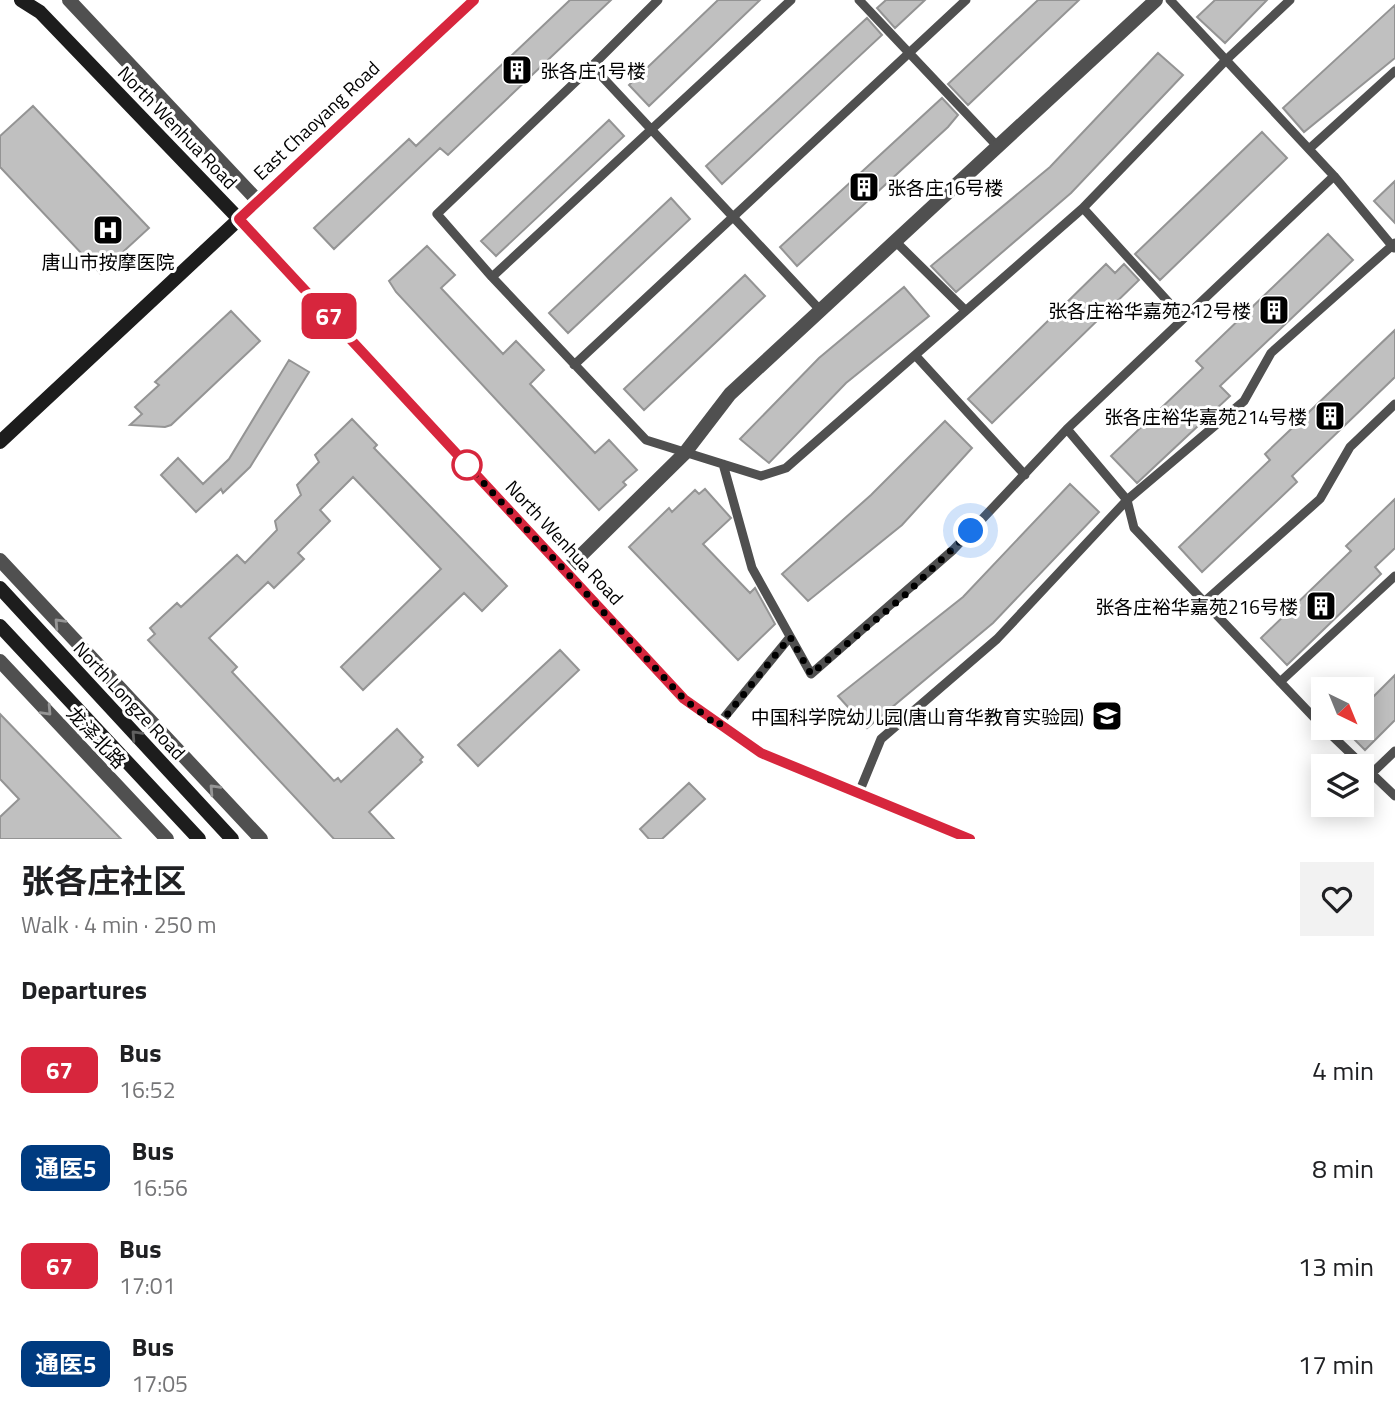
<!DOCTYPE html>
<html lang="en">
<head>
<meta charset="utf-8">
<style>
	:root { --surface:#fff; --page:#f2f2f2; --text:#202124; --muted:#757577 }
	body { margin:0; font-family:"Titillium Web","Noto Sans SC",sans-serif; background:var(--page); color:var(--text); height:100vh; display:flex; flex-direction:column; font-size:26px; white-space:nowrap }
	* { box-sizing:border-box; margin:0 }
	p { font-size:23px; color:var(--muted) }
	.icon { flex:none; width:38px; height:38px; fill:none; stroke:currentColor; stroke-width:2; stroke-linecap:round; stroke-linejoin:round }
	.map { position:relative; height:839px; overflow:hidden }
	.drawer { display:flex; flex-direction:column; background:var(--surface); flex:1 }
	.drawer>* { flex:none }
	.badge { padding:0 14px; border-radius:10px; font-size:24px; line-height:46px }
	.needle { width:46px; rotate:137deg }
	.fabs { position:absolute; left:1311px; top:677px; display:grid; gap:14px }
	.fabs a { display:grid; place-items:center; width:63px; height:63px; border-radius:0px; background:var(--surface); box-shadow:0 4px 18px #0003; font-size:35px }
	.you { position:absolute; width:35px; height:35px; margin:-18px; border:5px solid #fff; border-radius:50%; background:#1a73e8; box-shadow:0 0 0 10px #1a73e833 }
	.map>.badge { position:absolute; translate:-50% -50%; box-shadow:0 0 0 4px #fff }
	h2 { padding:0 21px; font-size:26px; line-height:63px }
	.round { display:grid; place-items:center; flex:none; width:74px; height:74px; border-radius:0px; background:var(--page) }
	.summary { display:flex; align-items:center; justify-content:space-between; height:119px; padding:0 21px }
	h1 { font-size:33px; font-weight:700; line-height:52px }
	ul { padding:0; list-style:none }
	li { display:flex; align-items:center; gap:21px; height:98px; padding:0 21px }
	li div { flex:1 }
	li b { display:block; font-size:26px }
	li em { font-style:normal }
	li .badge { min-width:77px; font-weight:700; text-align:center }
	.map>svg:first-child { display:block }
</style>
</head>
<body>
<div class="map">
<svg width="1395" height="839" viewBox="0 0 1395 839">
	<rect width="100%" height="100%" fill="#fff"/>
	<path fill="#c0c0c0" stroke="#949494" stroke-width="2" d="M 570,0 L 611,0 L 448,155 L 440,148 L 334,249 L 314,228 L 409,139 L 416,146 Z
		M 718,0 L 760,0 L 649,106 L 629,85 Z
		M 886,0 L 925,0 L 895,28 L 877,8 Z
		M 1038,0 L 1079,0 L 968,105 L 948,84 Z
		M 1215,0 L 1267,0 L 1225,43 L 1197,17 Z
		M 1395,5 L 1395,58 L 1304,132 L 1283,108 Z
		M 867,18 L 882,35 L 722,184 L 706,166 Z
		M 1158,53 L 1183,75 L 1071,193 L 956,292 L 931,266 L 1050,167 Z
		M 942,98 L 958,115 L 948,127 L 797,266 L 780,247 Z
		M 33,106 L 149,228 L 100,273 L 0,167 L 0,136 Z
		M 609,120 L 624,136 L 496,256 L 481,241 Z
		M 1262,132 L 1287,158 L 1160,280 L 1135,254 Z
		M 1395,181 L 1395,223 L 1374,201 Z
		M 671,198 L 690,219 L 568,333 L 549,313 Z
		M 1328,234 L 1353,260 L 1220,386 L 1230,396 L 1137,483 L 1111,456 L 1203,368 L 1196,361 Z
		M 427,246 L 455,275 L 441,288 L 503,354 L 516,341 L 544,370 L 530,384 L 595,453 L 609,440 L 637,470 L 623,482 L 626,485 L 599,510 L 396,292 L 389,281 Z
		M 1106,264 L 1115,273 L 1124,264 L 1139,280 L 992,423 L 968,399 Z
		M 745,275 L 765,296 L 644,410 L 624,389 Z
		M 904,287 L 929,316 L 846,383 L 769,463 L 740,439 L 819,358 Z
		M 231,311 L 260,341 L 171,425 L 165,427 L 130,425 L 142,414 L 135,407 L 159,385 L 155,382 Z
		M 1395,330 L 1395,377 L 1292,476 L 1297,482 L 1202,572 L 1179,547 L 1270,460 L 1265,454 Z
		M 289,360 L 309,372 L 250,467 L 223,493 L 221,489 L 196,512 L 161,475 L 178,458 L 203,484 L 229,459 Z
		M 352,419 L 377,445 L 374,448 L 507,586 L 482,611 L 464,593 L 363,690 L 341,667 L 441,569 L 353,477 L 320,510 L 330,521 L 298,553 L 304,559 L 274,588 L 268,582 L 209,638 L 237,667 L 232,672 L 334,781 L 338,778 L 341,782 L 397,729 L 423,757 L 420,760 L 422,762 L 369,812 L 394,839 L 334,839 L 148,640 L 155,634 L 150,628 L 177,603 L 181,607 L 237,555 L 245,563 L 277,530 L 275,521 L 301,495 L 297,485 L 319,462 L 315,455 Z
		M 945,421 L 972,448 L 902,525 L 808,601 L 782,574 L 871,495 Z
		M 1070,484 L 1099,512 L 993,623 L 867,728 L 838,696 L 963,597 Z
		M 705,489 L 731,518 L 703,544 L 750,593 L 755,588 L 775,624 L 738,660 L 629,547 L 669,508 L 672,512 L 695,490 L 699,494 Z
		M 1395,499 L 1395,548 L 1375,567 L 1381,574 L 1287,665 L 1261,638 L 1351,551 L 1346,546 Z
		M 560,650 L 579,670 L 478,766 L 458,745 Z
		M 1395,675 L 1395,720 L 1365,750 L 1343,728 L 1362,728 L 1362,708 Z
		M 0,714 L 121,839 L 0,839 L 0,817 L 19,799 L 0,779 Z
		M 689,783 L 705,799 L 662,839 L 649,839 L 640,829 Z"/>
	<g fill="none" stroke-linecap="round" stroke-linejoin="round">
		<path stroke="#505050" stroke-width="9" d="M 859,0 L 998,147
			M 1170,0 L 1334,176 L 1394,248
			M 592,66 L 658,0
			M 1309,149 L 1395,71
			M 1083,208 L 1182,317
			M 896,242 L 965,310
			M 492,277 L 791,0
			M 821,311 L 592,66 L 437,214 L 492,277 L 646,440 L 761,476 L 786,468 L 1083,208 L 1226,60 L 1290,0
			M 915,355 L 1025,475
			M 574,365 L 966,0
			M 1067,429 L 1127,500 L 1134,528 L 1323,727
			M 723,464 L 752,568 L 811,674 L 953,550 L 1067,429 L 1334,176
			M 1204,602 L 1320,499 L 1350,447 L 1395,404
			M 1280,682 L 1395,576
			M 718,725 L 790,637
			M 1324,728 L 1395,796
			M 1370,775 L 1395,751
			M 858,795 L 881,739 L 997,639 L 1127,500 L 1244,401 L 1271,353 L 1395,243"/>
		<path stroke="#505050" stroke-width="14" d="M 69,0 L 257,200
			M 0,560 L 261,839
			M 565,571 L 684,454 L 730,394 L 1156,0
			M 0,661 L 167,839"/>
		<path stroke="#1d1d1d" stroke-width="14" d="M 21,0 L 40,12 L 239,219 L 684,699 L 761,753 L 970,839
			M 0,442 L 474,0
			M 0,588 L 232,839
			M 0,626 L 199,839"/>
	</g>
	<defs><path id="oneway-chevron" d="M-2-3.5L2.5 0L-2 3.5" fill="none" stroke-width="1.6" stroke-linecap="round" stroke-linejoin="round" transform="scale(1.75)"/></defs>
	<g stroke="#969696">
		<use href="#oneway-chevron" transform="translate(59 623) rotate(-133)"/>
		<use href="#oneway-chevron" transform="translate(47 711) rotate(47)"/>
		<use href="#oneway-chevron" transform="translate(214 789) rotate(-133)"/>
	</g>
	<use stroke="#616161" href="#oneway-chevron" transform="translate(136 735) rotate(-133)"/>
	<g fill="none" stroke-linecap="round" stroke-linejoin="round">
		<g stroke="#fff" stroke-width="16">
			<path id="line" d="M 474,0 L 239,219 L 684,699 L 761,753 L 970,839"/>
		</g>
		<use href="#line" stroke="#d7263d" stroke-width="10"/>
		<path stroke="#000" stroke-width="7" stroke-dasharray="0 12.6" d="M 467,465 L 684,699 L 718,726 L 790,637 L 811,674 L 904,596 L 971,531"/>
	</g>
	<defs>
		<g id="building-square" transform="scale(1.575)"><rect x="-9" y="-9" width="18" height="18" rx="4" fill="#000" stroke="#fff"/><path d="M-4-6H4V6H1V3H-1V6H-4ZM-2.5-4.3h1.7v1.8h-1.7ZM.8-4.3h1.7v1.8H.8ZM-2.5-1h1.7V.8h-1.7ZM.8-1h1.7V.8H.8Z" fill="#fff"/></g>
		<g id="hospital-square" transform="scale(1.575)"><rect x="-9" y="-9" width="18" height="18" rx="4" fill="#000" stroke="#fff"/><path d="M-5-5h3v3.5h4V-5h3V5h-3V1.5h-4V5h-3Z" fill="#fff"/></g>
		<g id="school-square" transform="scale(1.575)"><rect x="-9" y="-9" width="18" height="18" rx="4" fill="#000" stroke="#fff"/><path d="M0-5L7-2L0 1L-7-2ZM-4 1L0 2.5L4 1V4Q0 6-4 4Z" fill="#fff"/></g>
	</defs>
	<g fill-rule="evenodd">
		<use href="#building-square" x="517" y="70"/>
		<use href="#building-square" x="864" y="187"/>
		<use href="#hospital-square" x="108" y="230"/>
		<use href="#building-square" x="1274" y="310"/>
		<use href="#building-square" x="1330" y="416"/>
		<use href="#building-square" x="1321" y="606"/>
		<use href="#school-square" x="1107" y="716"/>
	</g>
	<circle fill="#fff" stroke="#d7263d" stroke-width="3.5" cx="467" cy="465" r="14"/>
	<g text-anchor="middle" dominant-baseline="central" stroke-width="6" stroke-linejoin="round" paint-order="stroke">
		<g font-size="19" fill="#000" stroke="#fff" text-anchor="end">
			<text x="540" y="70" text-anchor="start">张各庄1号楼</text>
			<text x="887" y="187" text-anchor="start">张各庄16号楼</text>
			<text x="108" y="261" text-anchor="middle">唐山市按摩医院</text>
			<text x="1251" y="310">张各庄裕华嘉苑212号楼</text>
			<text x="1307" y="416">张各庄裕华嘉苑214号楼</text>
			<text x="1298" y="606">张各庄裕华嘉苑216号楼</text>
			<text x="1084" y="716">中国科学院幼儿园(唐山育华教育实验园)</text>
		</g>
		<g font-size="19" fill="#000" stroke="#fff">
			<text transform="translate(316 120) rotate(-43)">East Chaoyang Road</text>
			<text transform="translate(178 127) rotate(46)">North Wenhua Road</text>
			<text transform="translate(565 542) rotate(47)">North Wenhua Road</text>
			<text transform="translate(130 700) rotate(47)">North Longze Road</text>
			<text transform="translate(97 737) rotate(47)">龙泽北路</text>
		</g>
	</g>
</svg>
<div class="fabs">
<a><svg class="needle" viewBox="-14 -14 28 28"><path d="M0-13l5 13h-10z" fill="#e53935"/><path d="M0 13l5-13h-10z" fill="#757577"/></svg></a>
<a><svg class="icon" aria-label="layers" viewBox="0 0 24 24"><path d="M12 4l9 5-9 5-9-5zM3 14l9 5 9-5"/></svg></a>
</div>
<div class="you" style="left:971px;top:531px"></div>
<b class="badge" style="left:329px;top:316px;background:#d7263d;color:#fff">67</b>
</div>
<section class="drawer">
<div class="summary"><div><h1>张各庄社区</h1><p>Walk · 4 min · 250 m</p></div><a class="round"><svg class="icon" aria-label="heart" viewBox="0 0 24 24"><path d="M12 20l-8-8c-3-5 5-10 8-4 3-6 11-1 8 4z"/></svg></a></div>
<h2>Departures</h2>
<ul>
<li><span class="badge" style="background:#d7263d;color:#fff">67</span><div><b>Bus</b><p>16:52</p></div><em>4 min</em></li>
<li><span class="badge" style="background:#003b80;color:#fff">通医5</span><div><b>Bus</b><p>16:56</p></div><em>8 min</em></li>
<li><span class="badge" style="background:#d7263d;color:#fff">67</span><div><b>Bus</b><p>17:01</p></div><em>13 min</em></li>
<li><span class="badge" style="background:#003b80;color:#fff">通医5</span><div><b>Bus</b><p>17:05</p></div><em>17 min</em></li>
</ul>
</section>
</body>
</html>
